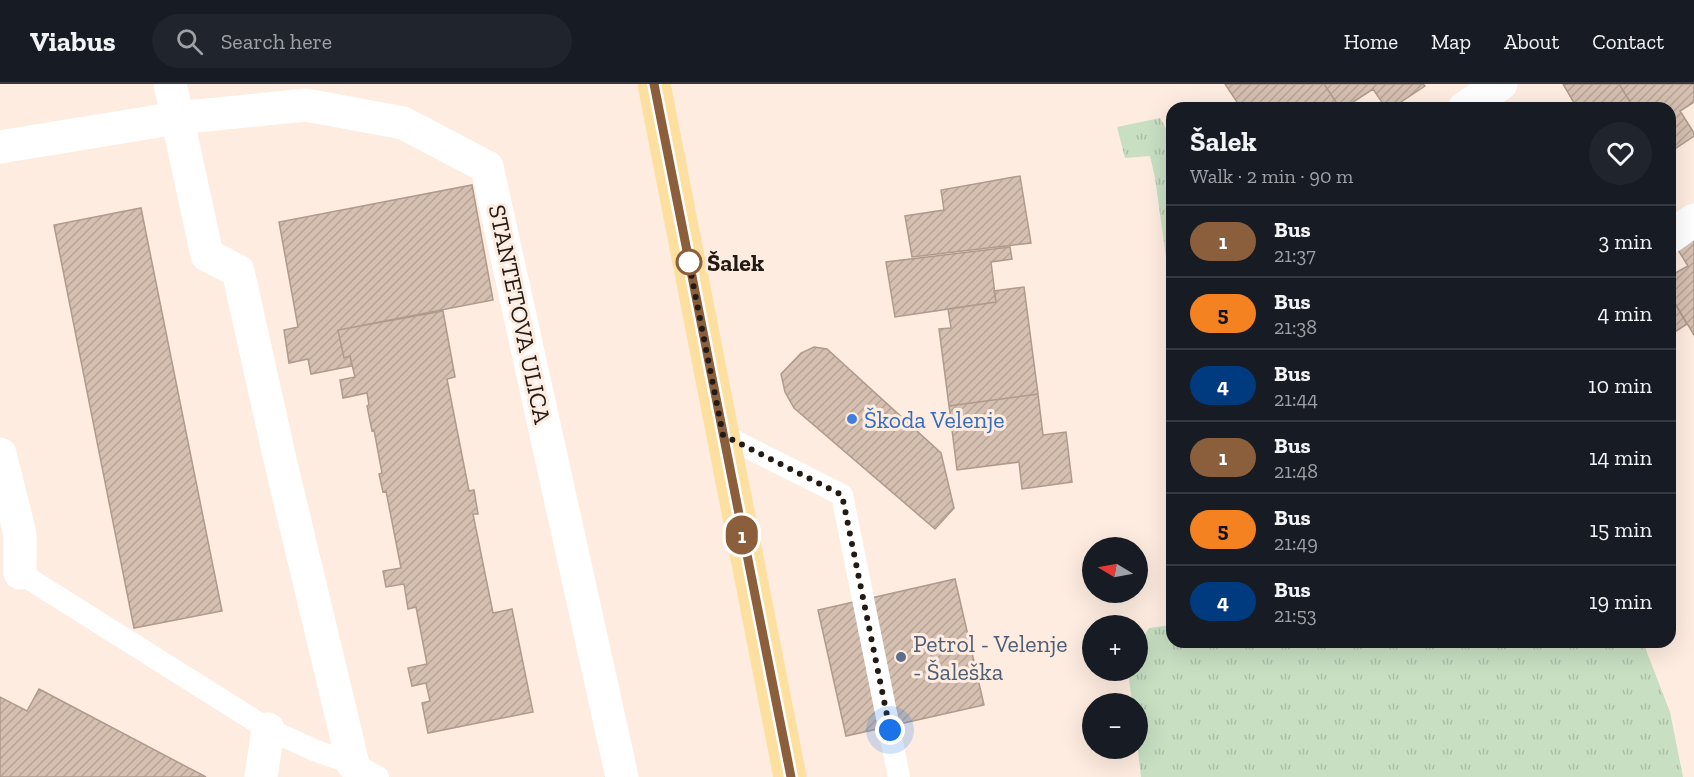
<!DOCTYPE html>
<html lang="en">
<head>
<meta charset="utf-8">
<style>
	:root { --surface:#171b24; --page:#20242c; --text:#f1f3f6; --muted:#9ea1a6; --line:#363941 }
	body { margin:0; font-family:"Zilla Slab",serif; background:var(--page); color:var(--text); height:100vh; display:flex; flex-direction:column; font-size:22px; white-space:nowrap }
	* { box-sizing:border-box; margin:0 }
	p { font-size:20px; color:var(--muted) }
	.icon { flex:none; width:33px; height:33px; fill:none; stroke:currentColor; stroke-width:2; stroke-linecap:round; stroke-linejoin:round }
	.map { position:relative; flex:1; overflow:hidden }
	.details { position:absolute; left:1166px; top:18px; width:510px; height:546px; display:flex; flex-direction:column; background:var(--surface); border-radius:18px; box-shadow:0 6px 24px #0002 }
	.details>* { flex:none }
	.badge { padding:0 12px; border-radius:20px; font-size:21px; line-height:39px }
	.needle { width:39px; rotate:280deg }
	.controls { position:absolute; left:1082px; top:453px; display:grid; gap:12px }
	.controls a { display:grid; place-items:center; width:66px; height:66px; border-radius:50%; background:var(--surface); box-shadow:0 6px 24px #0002; font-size:30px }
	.you { position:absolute; width:30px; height:30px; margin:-15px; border:4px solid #fff; border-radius:50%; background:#1a73e8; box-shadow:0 0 0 9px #1a73e833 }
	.map>.badge { position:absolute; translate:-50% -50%; box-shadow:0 0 0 3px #fff }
	.round { display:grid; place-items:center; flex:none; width:63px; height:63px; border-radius:32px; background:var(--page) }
	.overview { display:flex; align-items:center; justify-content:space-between; height:102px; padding:0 24px }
	h1 { font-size:28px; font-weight:700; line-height:45px }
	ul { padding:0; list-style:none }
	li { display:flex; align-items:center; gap:18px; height:72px; padding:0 24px; border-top:2px solid var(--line) }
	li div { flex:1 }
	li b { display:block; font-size:22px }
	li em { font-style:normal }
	li .badge { min-width:66px; font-weight:700; text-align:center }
	header { display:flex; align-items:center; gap:36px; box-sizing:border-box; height:84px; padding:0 30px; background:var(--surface); border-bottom:2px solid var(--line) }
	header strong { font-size:28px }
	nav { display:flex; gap:33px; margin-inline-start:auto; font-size:21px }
	.search { width:420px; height:54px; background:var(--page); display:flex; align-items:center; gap:15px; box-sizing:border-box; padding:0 21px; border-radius:33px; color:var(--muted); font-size:22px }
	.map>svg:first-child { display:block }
</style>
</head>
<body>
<header>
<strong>Viabus</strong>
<div class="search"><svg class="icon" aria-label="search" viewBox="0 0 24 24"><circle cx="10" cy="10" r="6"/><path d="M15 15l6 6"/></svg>Search here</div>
<nav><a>Home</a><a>Map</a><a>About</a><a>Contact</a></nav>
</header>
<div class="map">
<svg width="1694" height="693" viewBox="0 0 1694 693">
	<defs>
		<pattern id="grass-tufts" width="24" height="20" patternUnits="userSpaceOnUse" patternTransform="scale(1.5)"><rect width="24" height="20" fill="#c8dfc2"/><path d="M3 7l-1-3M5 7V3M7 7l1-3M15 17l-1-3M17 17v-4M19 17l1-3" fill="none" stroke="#acbfa6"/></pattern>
		<pattern id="building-hatch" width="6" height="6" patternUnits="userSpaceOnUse" patternTransform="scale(1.5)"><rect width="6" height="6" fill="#d5bfb0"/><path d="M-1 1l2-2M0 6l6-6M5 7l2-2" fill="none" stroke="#b7a496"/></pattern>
	</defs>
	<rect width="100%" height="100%" fill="#feece0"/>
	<path fill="url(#grass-tufts)" d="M 1160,34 L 1171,53 L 1171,209 L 1155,94 L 1150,72 L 1125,74 L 1117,43 Z
		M 1171,541 L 1172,558 L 1643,558 L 1670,628 L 1683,693 L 1141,693 L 1137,658 L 1137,620 L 1132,619 L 1128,587 L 1137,586 L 1137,564 L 1149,544 Z"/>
	<path fill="url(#building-hatch)" stroke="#af9a8c" stroke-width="1.5" d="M 1225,0 L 1324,0 L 1340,24 L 1241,24 Z
		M 1324,0 L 1423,0 L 1425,2 L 1392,24 L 1386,24 L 1373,5 L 1344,24 L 1340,24 Z
		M 1563,0 L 1619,0 L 1634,24 L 1577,24 Z
		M 1619,0 L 1694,0 L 1694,18 L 1680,27 L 1694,49 L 1694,52 L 1670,68 L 1670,24 L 1634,24 Z
		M 1020,92 L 1031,159 L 912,173 L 905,132 L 944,126 L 941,106 Z
		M 472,101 L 493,216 L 338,246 L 344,274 L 350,272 L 352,282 L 311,290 L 308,275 L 289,279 L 284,246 L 298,243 L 279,138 Z
		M 141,124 L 222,527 L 134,544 L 54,141 Z
		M 1694,139 L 1694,251 L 1670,211 L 1670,192 L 1688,182 L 1670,153 Z
		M 1010,163 L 1012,175 L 991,178 L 996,218 L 895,233 L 886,178 Z
		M 1024,203 L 1038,310 L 949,322 L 939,245 L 951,244 L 948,225 L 996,218 L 994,207 Z
		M 1670,211 L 1687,240 L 1670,251 Z
		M 443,227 L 455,293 L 447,295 L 469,407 L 474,406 L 478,430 L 473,430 L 493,529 L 512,525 L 533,628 L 428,649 L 422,619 L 430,617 L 426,599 L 412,602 L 408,584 L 427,580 L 416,523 L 408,525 L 404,500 L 386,503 L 383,487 L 401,484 L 386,407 L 383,408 L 379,390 L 382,389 L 374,346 L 372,347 L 367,322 L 369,321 L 367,309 L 343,314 L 340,296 L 355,293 L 350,272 L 344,274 L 338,246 Z
		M 814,263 L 827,265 L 941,369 L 954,424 L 935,445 L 794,324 L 785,308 L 781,290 L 801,269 Z
		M 1038,310 L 1043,351 L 1066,348 L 1072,398 L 1022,405 L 1019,378 L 957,386 L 949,322 Z
		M 955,495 L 984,621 L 846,652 L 818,526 Z
		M 39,605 L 206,693 L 0,693 L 0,613 L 27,627 Z"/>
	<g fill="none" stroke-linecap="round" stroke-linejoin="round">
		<path stroke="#fff" stroke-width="22" d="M 723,351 L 842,411 L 899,693
			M 20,489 L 268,645 L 314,666 L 353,680 L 378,693"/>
		<path stroke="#fff" stroke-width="33" d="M 170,0 L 207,171 L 238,187 L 281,380 L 353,680
			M 1464,24 L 1501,0
			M 0,63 L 177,34 L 306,21 L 403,39 L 487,83 L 622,693
			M 1670,153 L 1694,136
			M 0,370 L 20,450 L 20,489
			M 261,693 L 268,645"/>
		<path stroke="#fde09f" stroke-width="33" d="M 654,0 L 790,693"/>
	</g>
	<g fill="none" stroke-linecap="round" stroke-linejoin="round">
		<g stroke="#fff" stroke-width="14">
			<path id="line" d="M 654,0 L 791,693"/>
		</g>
		<use href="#line" stroke="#8b5e3c" stroke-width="9"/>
		<path stroke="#221a14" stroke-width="6" stroke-dasharray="0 10.8" d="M 689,178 L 687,169 L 723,351 L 842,411 L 890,646"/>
	</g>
	<circle fill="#fff" stroke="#8b5e3c" stroke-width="3" cx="689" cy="178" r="12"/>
	<circle fill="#3f7fe0" stroke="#feece0" stroke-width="2" cx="852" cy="335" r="6"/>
	<circle fill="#5c6f8a" stroke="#feece0" stroke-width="2" cx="901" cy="573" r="6"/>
	<g text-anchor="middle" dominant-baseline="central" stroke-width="6" stroke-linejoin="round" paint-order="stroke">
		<g font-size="24" font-weight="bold" fill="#221a14" stroke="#feece0" text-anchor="start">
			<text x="707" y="178">Šalek</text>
		</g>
		<g font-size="24" fill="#221a14" stroke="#feece0">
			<text transform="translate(520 230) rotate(78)">STANTETOVA ULICA</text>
		</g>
		<g font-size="24" fill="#366cbe" stroke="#feece0" text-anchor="start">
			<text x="864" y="335">Škoda Velenje</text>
		</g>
		<g font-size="24" fill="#4e5e75" stroke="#feece0" text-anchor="start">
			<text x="913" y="559">Petrol - Velenje<tspan x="913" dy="28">- Šaleška</tspan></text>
		</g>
	</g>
</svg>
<div class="controls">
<a><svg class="needle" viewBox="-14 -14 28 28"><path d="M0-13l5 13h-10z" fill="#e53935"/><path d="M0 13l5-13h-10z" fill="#9ea1a6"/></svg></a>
<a>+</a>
<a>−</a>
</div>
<div class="you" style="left:890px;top:646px"></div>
<b class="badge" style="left:742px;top:451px;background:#8b5e3c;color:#fff">1</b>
<section class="details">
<div class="overview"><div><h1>Šalek</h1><p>Walk · 2 min · 90 m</p></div><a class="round"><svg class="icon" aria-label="heart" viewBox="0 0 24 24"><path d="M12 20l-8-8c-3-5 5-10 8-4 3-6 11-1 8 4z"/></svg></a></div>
<ul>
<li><span class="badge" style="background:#8b5e3c;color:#fff">1</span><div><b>Bus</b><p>21:37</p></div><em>3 min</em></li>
<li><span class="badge" style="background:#f58220;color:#111">5</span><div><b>Bus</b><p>21:38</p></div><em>4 min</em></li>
<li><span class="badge" style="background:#003b80;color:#fff">4</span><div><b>Bus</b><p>21:44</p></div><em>10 min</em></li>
<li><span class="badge" style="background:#8b5e3c;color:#fff">1</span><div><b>Bus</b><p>21:48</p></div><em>14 min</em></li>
<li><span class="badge" style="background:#f58220;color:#111">5</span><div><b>Bus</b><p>21:49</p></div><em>15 min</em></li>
<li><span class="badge" style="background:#003b80;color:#fff">4</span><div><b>Bus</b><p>21:53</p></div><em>19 min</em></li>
</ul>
</section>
</div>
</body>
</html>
